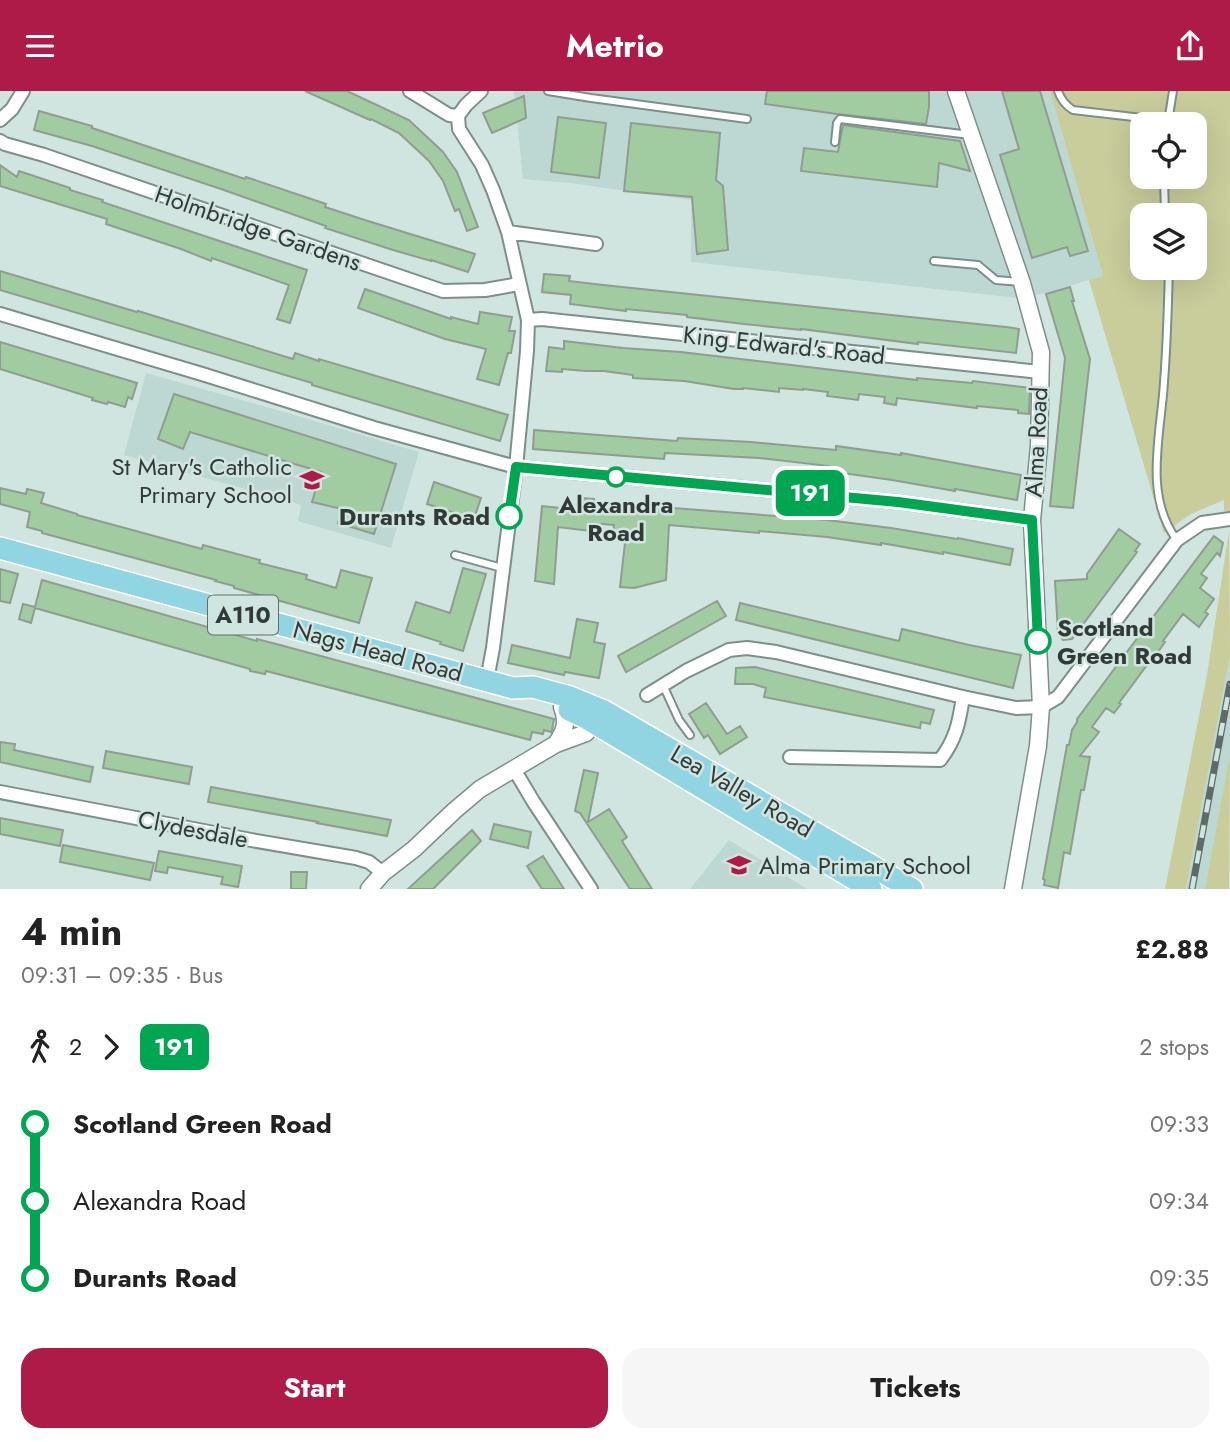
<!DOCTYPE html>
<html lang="en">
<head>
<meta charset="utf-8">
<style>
	:root { --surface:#fff; --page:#f6f6f6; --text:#222; --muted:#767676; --accent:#ae1b48 }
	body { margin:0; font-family:Jost,sans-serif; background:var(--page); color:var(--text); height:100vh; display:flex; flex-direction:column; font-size:26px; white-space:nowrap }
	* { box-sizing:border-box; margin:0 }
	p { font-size:23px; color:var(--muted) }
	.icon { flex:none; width:38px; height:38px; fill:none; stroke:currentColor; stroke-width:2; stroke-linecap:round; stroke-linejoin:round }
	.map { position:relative; height:798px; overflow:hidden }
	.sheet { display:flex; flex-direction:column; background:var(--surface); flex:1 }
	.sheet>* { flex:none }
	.badge { padding:0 14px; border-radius:10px; font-size:24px; line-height:46px }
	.fabs { position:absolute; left:1130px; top:21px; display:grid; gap:14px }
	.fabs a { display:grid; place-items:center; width:77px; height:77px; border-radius:14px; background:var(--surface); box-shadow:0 7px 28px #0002; font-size:35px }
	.map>.badge { position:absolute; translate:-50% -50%; box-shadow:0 0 0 4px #fff }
	.legs { display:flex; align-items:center; gap:10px; height:77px; padding:0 21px; font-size:23px }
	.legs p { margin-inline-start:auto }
	.summary { display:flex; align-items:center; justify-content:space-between; height:119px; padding:0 21px }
	h1 { font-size:38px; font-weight:700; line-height:52px }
	.primary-button { display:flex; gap:14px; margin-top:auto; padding:14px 21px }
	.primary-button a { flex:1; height:80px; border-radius:21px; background:var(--accent); color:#fff; font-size:28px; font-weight:700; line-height:80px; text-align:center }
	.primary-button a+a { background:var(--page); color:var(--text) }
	ul { padding:0 21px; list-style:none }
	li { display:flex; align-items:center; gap:24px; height:77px; font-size:26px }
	li i { display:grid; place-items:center; width:10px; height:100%; margin:0 9px; background:currentColor }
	li i::after { content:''; width:18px; height:18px; margin:-9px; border:5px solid; border-radius:50%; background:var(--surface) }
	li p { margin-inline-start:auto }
	li:first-child i { background:linear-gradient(#0000 50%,currentColor 0) }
	li:last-child i { background:linear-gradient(currentColor 50%,#0000 0) }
	header { display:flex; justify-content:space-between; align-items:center; height:91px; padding:0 21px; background:var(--accent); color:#fff; font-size:32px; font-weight:700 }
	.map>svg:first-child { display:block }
</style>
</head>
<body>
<header><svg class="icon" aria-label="menu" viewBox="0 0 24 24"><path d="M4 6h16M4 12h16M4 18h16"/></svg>Metrio<svg class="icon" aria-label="share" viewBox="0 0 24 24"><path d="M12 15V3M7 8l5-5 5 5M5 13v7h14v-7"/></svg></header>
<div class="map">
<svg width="1230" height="798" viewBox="0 0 1230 798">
	<rect width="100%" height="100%" fill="#d1e5e0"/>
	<path fill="#bdd8d2" d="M 514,0 L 1050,0 L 1103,185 L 1045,202 L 1019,207 L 691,171 L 691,109 L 570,92 L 523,88 Z
		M 146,282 L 288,322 L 419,361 L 391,457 L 298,430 L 301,414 L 124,364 Z
		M 1230,564 L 1230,663 L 1211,768 L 1205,798 L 1186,798 Z
		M 729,749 L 807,798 L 690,798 Z"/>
	<path fill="#c9cd9c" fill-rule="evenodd" d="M 1050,0 L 1230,0 L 1230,421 L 1224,420 L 1224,409 L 1191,423 L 1164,442 L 1089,189 L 1103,185 ZM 1143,33 L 1195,33 L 1195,86 L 1143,86 ZM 1143,124 L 1195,124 L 1195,177 L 1143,177 Z
		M 1229,440 L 1230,564 L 1186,798 L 1165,798 L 1207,584 Z
		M 1230,663 L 1229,798 L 1205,798 Z"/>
	<path fill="#a1cca2" stroke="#919c91" stroke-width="2" d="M 305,0 L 347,0 L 409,29 L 443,61 L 457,81 L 478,136 L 467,140 L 459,118 L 455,120 L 443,90 L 429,70 L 399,42 L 371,28 L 370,29 Z
		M 767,0 L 929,0 L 929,16 L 926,33 L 837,23 L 765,13 Z
		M 1002,0 L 1040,0 L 1088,160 L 1070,165 L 1067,156 L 1032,167 L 1000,64 L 1019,58 Z
		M 524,5 L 526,27 L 492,42 L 483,22 Z
		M 39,20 L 92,35 L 92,37 L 245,88 L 246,86 L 326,113 L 325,116 L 368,130 L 475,163 L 468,181 L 431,169 L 431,170 L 393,159 L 325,137 L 326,135 L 221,98 L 92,55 L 34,39 Z
		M 558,26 L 606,32 L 599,87 L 551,81 Z
		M 631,32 L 720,42 L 716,89 L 723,95 L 728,159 L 697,163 L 692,106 L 624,100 Z
		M 843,34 L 960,50 L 970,80 L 939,72 L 937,96 L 801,80 L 804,57 L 838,61 Z
		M 0,74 L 17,86 L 19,80 L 70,97 L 70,99 L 103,109 L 102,111 L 307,179 L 290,232 L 277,228 L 289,194 L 212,167 L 211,170 L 181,158 L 106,133 L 107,128 L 0,95 Z
		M 0,180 L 137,221 L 138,220 L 293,268 L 295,262 L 319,270 L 319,268 L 508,324 L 500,350 L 312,294 L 312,292 L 0,199 Z
		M 544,183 L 570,185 L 569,190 L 603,194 L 1006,236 L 1019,238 L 1016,262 L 918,251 L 918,253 L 801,238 L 801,239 L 744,233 L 687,226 L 687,224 L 626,218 L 626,220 L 570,213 L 571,204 L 542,201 Z
		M 1070,196 L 1074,210 L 1072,210 L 1090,268 L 1073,417 L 1050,415 L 1065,267 L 1046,203 Z
		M 365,198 L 451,228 L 451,226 L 478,233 L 480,221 L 512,226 L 509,240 L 515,240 L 511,262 L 508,262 L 499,294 L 477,288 L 486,258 L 445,248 L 358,217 Z
		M 564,250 L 623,257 L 681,261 L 917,289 L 917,287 L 972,292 L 973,290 L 1030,297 L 1029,323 L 1018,322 L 1018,319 L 977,315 L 977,317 L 897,307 L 896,314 L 884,312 L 885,306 L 859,303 L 858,309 L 827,305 L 828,301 L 803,298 L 803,299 L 779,297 L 779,301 L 743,297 L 743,298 L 734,298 L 684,290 L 633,287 L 633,284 L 604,280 L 586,280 L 562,278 L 562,281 L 546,280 L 549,256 L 564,258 Z
		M 0,251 L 137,292 L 132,308 L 128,306 L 125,316 L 108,311 L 107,313 L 92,309 L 93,307 L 0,278 Z
		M 174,303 L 396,373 L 374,443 L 338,432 L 342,418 L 312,411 L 321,381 L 190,341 L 183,358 L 158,348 Z
		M 534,339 L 677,350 L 678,347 L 751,351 L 836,359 L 836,355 L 901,364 L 901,362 L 1021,384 L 1017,409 L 955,398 L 955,400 L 892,389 L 828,380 L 829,375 L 759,367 L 665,362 L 664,368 L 533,358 Z
		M 434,391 L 481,407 L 474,428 L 427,413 Z
		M 0,397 L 26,403 L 27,398 L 44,402 L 41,412 L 77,423 L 77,424 L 202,458 L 203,454 L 260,469 L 259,472 L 307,484 L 306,488 L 336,497 L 341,479 L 372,487 L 359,532 L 234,497 L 234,495 L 215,490 L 216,489 L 42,442 L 42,440 L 27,436 L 30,421 L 0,413 Z
		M 581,407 L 594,408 L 594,414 L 616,416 L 616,415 L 648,419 L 648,415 L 827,429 L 891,437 L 957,448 L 958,447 L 1013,458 L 1010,474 L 943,461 L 943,463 L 881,452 L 881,454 L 827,446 L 759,440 L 759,442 L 669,434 L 666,489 L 634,497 L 620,496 L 626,443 L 613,442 L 614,434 L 591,432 L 590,440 L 558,436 L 554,493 L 535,490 L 542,415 L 580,419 Z
		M 1119,438 L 1140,453 L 1135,460 L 1137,461 L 1072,548 L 1063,549 L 1058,542 L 1055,490 L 1087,488 L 1087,483 Z
		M 1214,445 L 1223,452 L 1220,465 L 1217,462 L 1201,483 L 1207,487 L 1200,497 L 1214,508 L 1205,521 L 1208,523 L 1199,536 L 1183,523 L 1163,550 L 1165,551 L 1158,561 L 1162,564 L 1155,573 L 1150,570 L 1119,612 L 1121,613 L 1114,622 L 1106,617 L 1092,636 L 1099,641 L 1080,665 L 1090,666 L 1084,699 L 1081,699 L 1070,763 L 1064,761 L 1058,797 L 1044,794 L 1045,789 L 1043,788 L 1057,710 L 1067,654 L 1069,654 L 1072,639 L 1077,631 L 1077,628 L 1144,538 Z
		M 463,477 L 486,483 L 463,560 L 440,553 L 441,551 L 406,540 L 416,511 L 450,522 Z
		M 0,478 L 18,483 L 10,512 L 0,510 Z
		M 42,489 L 257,550 L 257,548 L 280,554 L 554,628 L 552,639 L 551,641 L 544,639 L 543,643 L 532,641 L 530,649 L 519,646 L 266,580 L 265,583 L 250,580 L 250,578 L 35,517 L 31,532 L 19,528 L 23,513 L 35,516 Z
		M 717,510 L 726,525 L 626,581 L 618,565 Z
		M 740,512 L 899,550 L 902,538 L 969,554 L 1021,564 L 1013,597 L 736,529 Z
		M 577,528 L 598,532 L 594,551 L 605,553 L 599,587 L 565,581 L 564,584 L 508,572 L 512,554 L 570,567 Z
		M 755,576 L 934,619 L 930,633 L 921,631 L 920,637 L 764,606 L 766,597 L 753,593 L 735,593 L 736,577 Z
		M 706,612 L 727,643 L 740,635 L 747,646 L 720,663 L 708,644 L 704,647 L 689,623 Z
		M 0,651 L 15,653 L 14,659 L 93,676 L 90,691 L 0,671 Z
		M 106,660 L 192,676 L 189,693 L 103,677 Z
		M 584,679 L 598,682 L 588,731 L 609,718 L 627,746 L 622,750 L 652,798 L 630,798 L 580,722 L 575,720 Z
		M 211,696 L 391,729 L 387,745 L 317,732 L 318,731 L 208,711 Z
		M 0,727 L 63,739 L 60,755 L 0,743 Z
		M 494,733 L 531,741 L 528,757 L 490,748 Z
		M 472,739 L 481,750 L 433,798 L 408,798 Z
		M 63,754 L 154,772 L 150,789 L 60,771 Z
		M 159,760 L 242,775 L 238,796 L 221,793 L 223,786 L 168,776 L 167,782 L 155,780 Z
		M 543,765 L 564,798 L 542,798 L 527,775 Z
		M 291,781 L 307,781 L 306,798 L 291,798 Z"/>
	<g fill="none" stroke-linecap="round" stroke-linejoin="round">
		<g stroke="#7d8f8b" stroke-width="10">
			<path id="service" d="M 548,0 L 591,7 L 747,28
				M 1058,0 C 1061,9 1065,14 1073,19 L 1168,30
				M 1168,31 L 1173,0
				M 835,51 L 837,32 L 840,28 L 970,44
				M 1164,86 L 1165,124
				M 934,170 L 978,174 L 996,189 L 1020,191
				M 1169,177 C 1168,215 1167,253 1164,291 C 1161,343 1143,405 1177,449
				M 455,464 L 502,477
				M 663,594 L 679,629 L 690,644"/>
		</g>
		<g stroke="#7d8f8b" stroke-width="16">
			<path id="minor" d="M 410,0 L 449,24 L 458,25
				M 481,0 L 466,14 L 458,25 L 459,38 L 482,74 L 493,99 L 508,141 L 528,229 L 527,260 L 516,376 L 493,557 L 487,589
				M 0,29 L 12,18 L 23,0
				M 0,50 L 5,53 L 44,64 L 443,200 L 485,199 L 519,193
				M 508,141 L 596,153
				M 0,223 L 202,283 L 374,337 L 516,376 L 898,411 L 1032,429
				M 528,229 L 542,228 L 1040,281
				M 647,604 L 686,580 L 729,559 L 747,557 L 776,561 L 963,606 L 1016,617 L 1041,616 L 1058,606 L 1177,449 L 1202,432 L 1230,428
				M 790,666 L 940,669 C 956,648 959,632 963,606
				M 514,678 L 533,710 L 591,798
				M 0,701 L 251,749 L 356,767 L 369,771 L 383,782"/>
		</g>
		<g stroke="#7d8f8b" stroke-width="19">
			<path id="tertiary" d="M 956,0 L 1022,192 L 1041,261 L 1039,355 L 1032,429 L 1041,616 L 1038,655 L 1013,798
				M 556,653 C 565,639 568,632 562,616
				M 369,798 L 383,782 L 414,758 L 454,720 L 480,698 L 556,653 L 586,642 L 594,633"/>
		</g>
		<g stroke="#fff" stroke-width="24">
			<path id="primary" d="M 0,457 L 513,597 L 533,596 L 570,606 L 604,620 L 912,798
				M 569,619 L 586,627 L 871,798"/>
		</g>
		<use href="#service" stroke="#fff" stroke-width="6"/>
		<use href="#minor" stroke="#fff" stroke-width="12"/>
		<use href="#tertiary" stroke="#fff" stroke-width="16"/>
		<use href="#primary" stroke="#91d4e2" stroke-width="21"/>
		<g stroke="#5f6b68" stroke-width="7">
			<path id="rail" d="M 1192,798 L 1230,593"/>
		</g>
		<use href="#rail" stroke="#d1e5e0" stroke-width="4.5" stroke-dasharray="13" stroke-linecap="butt"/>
	</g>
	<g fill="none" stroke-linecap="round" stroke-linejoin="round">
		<g stroke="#fff" stroke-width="16">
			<path id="line-1" d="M 509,425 L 516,376 L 898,411 L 1032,429 L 1038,550"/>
		</g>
		<use href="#line-1" stroke="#00a651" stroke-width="10"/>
	</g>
	<defs>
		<g id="school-bare" transform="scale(1.89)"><path d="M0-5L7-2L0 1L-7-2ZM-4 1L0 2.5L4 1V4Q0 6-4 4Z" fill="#ae1b48" stroke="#d1e5e0" stroke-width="2.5" paint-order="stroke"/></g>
	</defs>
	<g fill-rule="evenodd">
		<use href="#school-bare" x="312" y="389"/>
		<use href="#school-bare" x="739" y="774"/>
	</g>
	<g fill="#fff" stroke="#00a651" stroke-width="3.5">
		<circle cx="616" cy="386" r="9"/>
		<circle cx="509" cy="425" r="12"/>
		<circle cx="1038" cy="550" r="12"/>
	</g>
	<g text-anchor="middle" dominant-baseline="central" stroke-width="5" stroke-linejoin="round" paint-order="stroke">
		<rect fill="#d1e5e0" stroke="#626d6a" stroke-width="2" x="208" y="504.5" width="70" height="39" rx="5"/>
		<g font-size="23" font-weight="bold" fill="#323a38">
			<text x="243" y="524">A110</text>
		</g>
		<g font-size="24" fill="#323a38" stroke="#d1e5e0">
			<text transform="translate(258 137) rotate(19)">Holmbridge Gardens</text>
			<text transform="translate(784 254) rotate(6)">King Edward's Road</text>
			<text transform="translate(1036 351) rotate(-87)">Alma Road</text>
			<text transform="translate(378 560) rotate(15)">Nags Head Road</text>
			<text transform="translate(742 700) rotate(30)">Lea Valley Road</text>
			<text transform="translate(193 738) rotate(11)">Clydesdale</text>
		</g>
		<g font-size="24" fill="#323a38" stroke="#d1e5e0" text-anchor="end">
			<text x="292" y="375">St Mary's Catholic<tspan x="292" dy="28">Primary School</tspan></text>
			<text x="759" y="774" text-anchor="start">Alma Primary School</text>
		</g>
		<g font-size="24" font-weight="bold" fill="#323a38" stroke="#d1e5e0">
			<text x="616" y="413">Alexandra<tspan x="616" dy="28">Road</tspan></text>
			<text x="490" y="425" text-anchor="end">Durants Road</text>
			<text x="1057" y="536" text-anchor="start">Scotland<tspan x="1057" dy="28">Green Road</tspan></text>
		</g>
	</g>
</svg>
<div class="fabs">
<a><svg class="icon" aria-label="locate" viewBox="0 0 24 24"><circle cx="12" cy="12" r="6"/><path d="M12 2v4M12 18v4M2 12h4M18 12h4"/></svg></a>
<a><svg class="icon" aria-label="layers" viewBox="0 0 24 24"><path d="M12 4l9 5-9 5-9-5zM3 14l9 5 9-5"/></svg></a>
</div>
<b class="badge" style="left:810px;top:402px;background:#00a651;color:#fff">191</b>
</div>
<section class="sheet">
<div class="summary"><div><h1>4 min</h1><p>09:31 – 09:35 · Bus</p></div><b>£2.88</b></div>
<div class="legs"><svg class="icon" aria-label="walk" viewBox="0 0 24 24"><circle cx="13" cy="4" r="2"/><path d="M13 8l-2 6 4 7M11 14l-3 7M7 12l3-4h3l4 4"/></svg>2<svg class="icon" aria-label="forward" viewBox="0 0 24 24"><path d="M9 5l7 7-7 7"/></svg><b class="badge" style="background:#00a651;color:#fff">191</b><p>2 stops</p></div>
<ul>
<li><i style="color:#00a651"></i><b>Scotland Green Road</b><p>09:33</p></li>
<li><i style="color:#00a651"></i><span>Alexandra Road</span><p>09:34</p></li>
<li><i style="color:#00a651"></i><b>Durants Road</b><p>09:35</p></li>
</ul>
<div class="primary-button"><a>Start</a><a>Tickets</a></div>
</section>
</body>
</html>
